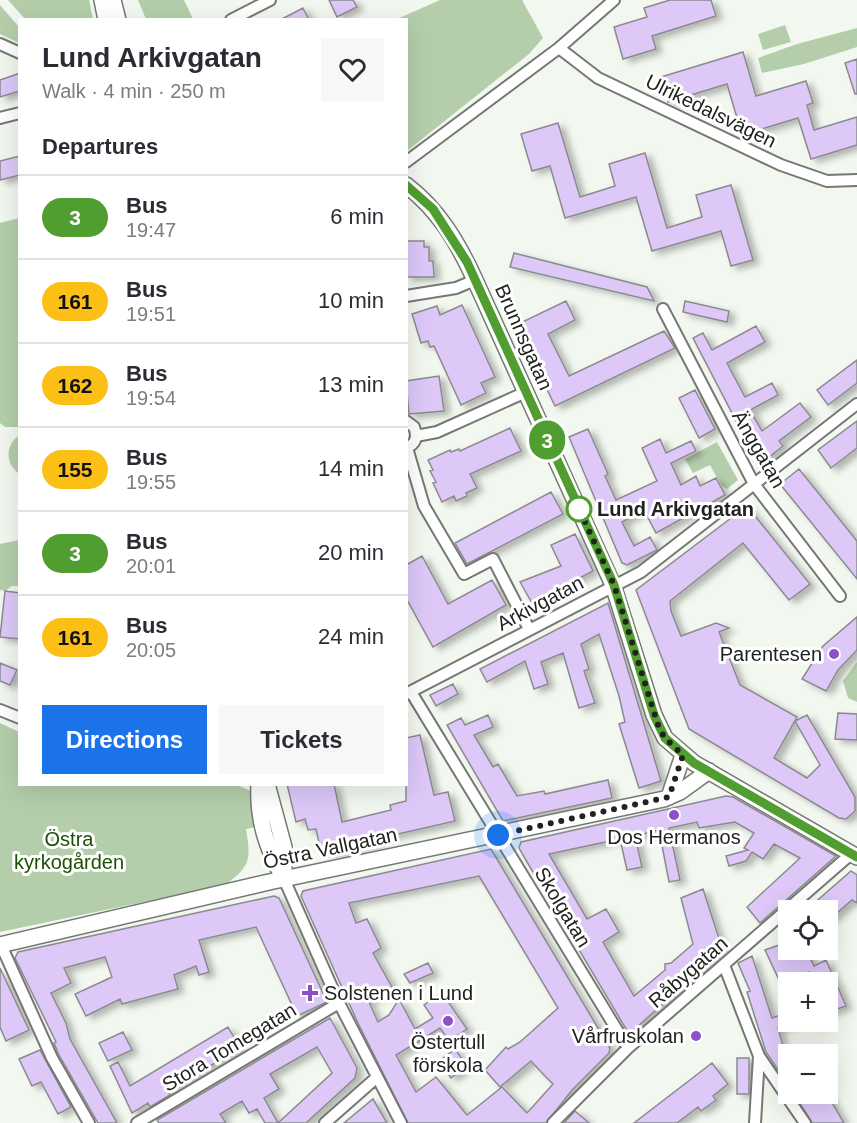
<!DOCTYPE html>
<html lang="en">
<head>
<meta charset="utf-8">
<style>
	:root { --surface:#fff; --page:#f7f7f7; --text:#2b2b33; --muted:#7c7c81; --line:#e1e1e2; --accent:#1a73e8 }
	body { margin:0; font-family:Arial,sans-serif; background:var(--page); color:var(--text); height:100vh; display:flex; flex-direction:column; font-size:22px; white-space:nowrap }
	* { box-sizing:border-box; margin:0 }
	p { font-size:20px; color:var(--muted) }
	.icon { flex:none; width:33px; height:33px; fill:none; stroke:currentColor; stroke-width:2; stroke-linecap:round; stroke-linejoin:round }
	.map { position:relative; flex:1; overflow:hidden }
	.details { position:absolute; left:18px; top:18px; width:390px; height:768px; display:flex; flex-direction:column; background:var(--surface); border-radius:0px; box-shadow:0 6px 24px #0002 }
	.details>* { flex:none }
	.badge { padding:0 12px; border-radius:20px; font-size:21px; line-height:39px }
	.buttons { position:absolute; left:778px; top:900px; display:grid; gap:12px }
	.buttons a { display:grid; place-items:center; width:60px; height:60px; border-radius:0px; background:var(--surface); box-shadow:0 6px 24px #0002; font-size:30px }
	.you { position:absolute; width:30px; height:30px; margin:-15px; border:4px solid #fff; border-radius:50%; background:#1a73e8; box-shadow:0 0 0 9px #1a73e833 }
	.map>.badge { position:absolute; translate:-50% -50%; box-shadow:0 0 0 3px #fff }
	h2 { padding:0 24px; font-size:22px; line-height:54px }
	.round { display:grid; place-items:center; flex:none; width:63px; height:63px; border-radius:0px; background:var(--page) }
	.overview { display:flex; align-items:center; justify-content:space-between; height:102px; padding:0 24px }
	h1 { font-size:28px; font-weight:700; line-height:45px }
	.primary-button { display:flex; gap:12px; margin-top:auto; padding:12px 24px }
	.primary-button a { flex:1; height:69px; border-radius:0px; background:var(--accent); color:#fff; font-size:24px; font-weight:700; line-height:69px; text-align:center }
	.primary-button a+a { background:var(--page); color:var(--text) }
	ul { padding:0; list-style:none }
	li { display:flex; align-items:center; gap:18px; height:84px; padding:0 24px; border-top:2px solid var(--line) }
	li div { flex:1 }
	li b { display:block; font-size:22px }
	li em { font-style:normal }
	li .badge { min-width:66px; font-weight:700; text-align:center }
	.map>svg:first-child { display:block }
</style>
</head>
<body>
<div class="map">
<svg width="857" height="1123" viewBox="0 0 857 1123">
	<defs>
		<filter id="shadow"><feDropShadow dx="6" dy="3.5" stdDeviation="3" flood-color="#0004"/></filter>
	</defs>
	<rect width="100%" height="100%" fill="#f2f8f0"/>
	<path fill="#b4ceab" d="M 8,0 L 89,0 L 93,19 L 25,19 Z
		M 138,0 L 184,0 L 193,19 L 146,19 Z
		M 440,0 L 522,0 L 543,38 L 529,54 L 407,151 L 406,20 L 397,19 Z
		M 0,5 L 19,27 L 19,43 L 0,34 Z
		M 785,25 L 791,42 L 763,50 L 758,34 Z
		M 857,28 L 857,47 L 804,64 L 762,73 L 758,58 L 797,44 Z
		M 19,218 L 19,427 L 5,427 L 0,423 L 0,223 Z
		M 19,435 L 19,474 C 5,463 5,446 19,435 Z
		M 717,442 L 738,480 L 727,489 L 721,485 L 710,465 L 693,473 L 685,459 Z
		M 19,540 L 19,586 L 12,586 L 5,591 L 0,590 L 0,544 Z
		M 857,662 L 857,702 L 848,698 L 843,681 Z
		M 0,723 L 19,732 L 20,784 L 235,784 L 251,791 L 256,827 L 246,829 C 251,859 251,866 225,885 L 0,932 Z"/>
	<path fill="#ddc8f8" stroke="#8c8990" stroke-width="1.5" fill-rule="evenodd" filter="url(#shadow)" d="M 329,0 L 353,0 L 357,7 L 337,17 Z
		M 670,0 L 711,0 L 716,16 L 652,36 L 656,49 L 623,59 L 614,27 L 647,17 L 644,8 Z
		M 303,8 L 309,20 L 280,20 Z
		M 743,52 L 756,96 L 806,81 L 813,103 L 807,105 L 814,130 L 857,117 L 857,145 L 811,159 L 798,118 L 742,135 L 727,84 L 668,102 L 661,77 Z
		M 857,59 L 857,94 L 855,94 L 845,63 Z
		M 20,73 L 20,91 L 0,97 L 0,80 Z
		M 558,123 L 580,197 L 615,186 L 609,164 L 645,153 L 667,228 L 702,217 L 696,195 L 731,185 L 753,260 L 731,266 L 721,231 L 652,251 L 636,197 L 565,218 L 550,166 L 532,171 L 521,134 Z
		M 20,156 L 20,175 L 0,180 L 0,161 Z
		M 406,241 L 424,241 L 424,247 L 429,247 L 429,261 L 433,261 L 434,277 L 406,277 Z
		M 514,253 L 647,287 L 654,301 L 510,267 Z
		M 566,301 L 575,320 L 548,334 L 569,376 L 664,331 L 675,348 L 555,406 L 516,325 Z
		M 685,301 L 729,311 L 727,322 L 683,312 Z
		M 462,305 L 495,377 L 481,383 L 486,393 L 461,405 L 434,346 L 430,347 L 428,341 L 421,343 L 412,314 L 437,306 L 440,315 Z
		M 756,326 L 765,342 L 727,363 L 745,397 L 772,383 L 778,395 L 752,409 L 751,412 L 762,431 L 800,403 L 811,417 L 779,441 L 783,446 L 759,465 L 693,338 L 703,333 L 712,350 Z
		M 857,360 L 857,383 L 828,405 L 817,390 Z
		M 439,376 L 444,411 L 409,414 L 406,381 Z
		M 695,390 L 715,429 L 699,438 L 679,398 Z
		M 857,421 L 857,448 L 831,468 L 818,450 Z
		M 510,428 L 521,451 L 470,474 L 477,488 L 466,493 L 467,496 L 456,501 L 454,496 L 442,502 L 433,483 L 436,482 L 430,471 L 433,470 L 428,460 L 450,450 L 451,452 L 459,449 L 460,451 Z
		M 588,429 L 608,474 L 605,476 L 616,500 L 657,481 L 642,448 L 660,439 L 666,453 L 691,441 L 696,451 L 671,463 L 681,485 L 696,476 L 700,486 L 716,478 L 725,495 L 656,533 L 644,510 L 622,522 L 634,546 L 650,537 L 657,550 L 627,565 L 622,563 L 569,437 Z
		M 799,469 L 857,541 L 857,579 L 780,484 Z
		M 551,492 L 563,514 L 467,564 L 455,543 Z
		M 747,506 L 810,584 L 789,600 L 743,543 L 670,601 L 671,611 L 681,636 L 716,623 L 729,628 L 719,632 L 740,685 L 797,717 L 774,758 L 807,778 L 820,765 L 795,721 L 807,715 L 855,797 L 855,811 L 846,819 L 839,818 L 689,729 L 636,590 Z
		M 575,534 L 593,571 L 532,603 L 520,582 L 561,566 L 551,545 Z
		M 422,556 L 448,604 L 492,580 L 506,605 L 433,647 L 406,598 L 406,565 Z
		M 5,591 L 20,593 L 20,639 L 0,637 Z
		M 608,603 L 661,781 L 639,788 L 619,724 L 625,722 L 619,696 L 599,634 L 581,644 L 589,669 L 584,671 L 595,703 L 579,708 L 563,653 L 541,662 L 548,684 L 534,689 L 525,661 L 487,682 L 480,669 Z
		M 857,617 L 857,650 L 838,670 L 826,691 L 802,679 L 823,646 Z
		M 0,663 L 17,670 L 10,685 L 0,681 Z
		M 453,684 L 458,694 L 436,706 L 430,695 Z
		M 838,713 L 857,714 L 857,740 L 835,739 Z
		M 488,715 L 493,727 L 474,735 L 493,767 L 498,764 L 517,796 L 544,791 L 545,794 L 608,780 L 612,798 L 503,821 L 447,725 L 461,718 L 465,725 Z
		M 420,735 L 434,795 L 448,792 L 455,821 L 376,839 L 377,843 L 330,854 L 329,850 L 321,852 L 316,829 L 308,830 L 305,819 L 296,822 L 287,784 L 334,784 L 342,822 L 391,810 L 390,805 L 406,801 L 406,738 Z
		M 726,796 L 733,797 L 836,856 L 760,923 L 747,907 L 800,858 L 774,844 L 763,859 L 752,852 L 746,861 L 729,866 L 726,856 L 748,850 L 744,848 L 754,833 L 735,822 L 699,828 L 697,822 L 669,828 L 680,880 L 669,882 L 659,830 L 635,836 L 642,867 L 627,870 L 620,839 L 549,854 L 587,919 L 606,909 L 619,932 L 603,942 L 634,996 L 665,970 L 665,964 L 671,963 L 693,944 L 681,898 L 703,889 L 723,951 L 629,1034 L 527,862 L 519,848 L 521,842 Z
		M 491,849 L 610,1048 L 609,1053 L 573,1089 L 546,1123 L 408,1123 L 357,1021 L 301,896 L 303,891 ZM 479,876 L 558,1008 L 520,1042 L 508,1049 L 506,1047 L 485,1070 L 500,1087 L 531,1061 L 543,1074 L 553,1084 L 527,1113 L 502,1087 L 467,1115 L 436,1077 L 416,1092 L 396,1055 L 440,1028 L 449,1041 L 467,1029 L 442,993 L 424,1005 L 433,1018 L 415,1029 L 399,999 L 389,1015 L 378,1022 L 368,1000 L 393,989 L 373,953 L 381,948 L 367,919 L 356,923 L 349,903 Z
		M 851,871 L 857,875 L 857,903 L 852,900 L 828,921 L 828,910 L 817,910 L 812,905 Z
		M 274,896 L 279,898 L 327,1002 L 297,1016 L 256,927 L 199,940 L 209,972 L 199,975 L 196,966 L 174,975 L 178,989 L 122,1004 L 120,999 L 86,1016 L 75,994 L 112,977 L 105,957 L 64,968 L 71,983 L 51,993 L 66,1023 L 70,1039 L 117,1123 L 98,1123 L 59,1055 L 54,1043 L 56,1042 L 15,958 L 18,952 Z
		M 782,944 L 788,956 L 806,950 L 814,966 L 826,960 L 846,1006 L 828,1012 L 828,982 L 814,982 L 809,972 L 781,984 L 765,950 Z
		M 752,956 L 772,1018 L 789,1012 L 789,1024 L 778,1028 L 786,1056 L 789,1055 L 789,1086 L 766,1052 L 747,992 L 750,991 L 738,963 Z
		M 428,963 L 433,973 L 410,983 L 404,974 Z
		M 0,968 L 29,1030 L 6,1041 L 0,1027 Z
		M 330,1018 L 357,1068 L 355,1078 L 306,1123 L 278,1123 L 332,1073 L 317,1047 L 270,1074 L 279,1089 L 264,1098 L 278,1123 L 265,1123 L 257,1109 L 249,1113 L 242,1101 L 220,1114 L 226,1123 L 159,1123 L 157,1120 Z
		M 228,1027 L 240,1048 L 168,1091 L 170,1095 L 150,1107 L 148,1103 L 132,1113 L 110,1066 L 118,1062 L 130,1086 Z
		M 123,1032 L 132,1050 L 108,1061 L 99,1043 Z
		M 455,1049 L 467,1066 L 451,1078 L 439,1061 Z
		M 40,1050 L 71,1107 L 58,1114 L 41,1082 L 32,1086 L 19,1059 Z
		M 737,1058 L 749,1058 L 749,1094 L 737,1094 Z
		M 712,1063 L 728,1084 L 713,1096 L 716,1100 L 701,1111 L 698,1107 L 677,1123 L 634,1123 Z
		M 794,1094 L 827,1094 L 844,1123 L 812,1123 Z
		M 373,1099 L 387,1123 L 344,1123 Z
		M 575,1111 L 589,1123 L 564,1123 Z"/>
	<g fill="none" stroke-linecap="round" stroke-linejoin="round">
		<g stroke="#747973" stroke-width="14">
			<path id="street" d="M 231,20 L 270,0
				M 0,44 L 20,53
				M 559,48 L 598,78 L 781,165 L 827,181 L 857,180
				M 0,118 L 20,113
				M 406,162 L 559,48 L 614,0
				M 406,296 L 456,288 L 475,280
				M 663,309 L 754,484 L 840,596
				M 406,421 L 414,427 C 418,437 416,444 406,448
				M 416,436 L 437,432 L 526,392
				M 407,448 L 424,506 L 464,574 L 493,559 L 529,629
				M 411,692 L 628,1048
				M 406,694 L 641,572 L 857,404
				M 0,710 L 20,718
				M 284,879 L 339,1003 L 401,1123
				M 1,945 L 52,1058 L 89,1123
				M 724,965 L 759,1056 L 805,1123
				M 137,1123 L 339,1003
				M 325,1123 L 376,1078
				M 553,1123 L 628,1048 L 851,854
				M 755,1123 L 759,1056"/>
		</g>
		<g stroke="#747973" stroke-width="18">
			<path id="secondary" d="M 102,0 L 106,20
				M 113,0 L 118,20
				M 406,185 C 439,210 458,243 475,280 L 613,585 L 654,715 L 665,738 L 694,763 L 857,857
				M 259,784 C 257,820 267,849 284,879
				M 267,784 L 284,847 L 284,879
				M 669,797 L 683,755
				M 0,945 L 269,882 L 664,799 L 680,792 L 709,771"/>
		</g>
		<use href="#street" stroke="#fff" stroke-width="10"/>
		<use href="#secondary" stroke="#fff" stroke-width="15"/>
	</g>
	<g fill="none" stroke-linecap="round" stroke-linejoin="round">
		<g stroke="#fff" stroke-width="14">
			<path id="line" d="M 406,185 L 433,209 L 467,262 L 614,585 L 654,715 L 665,738 L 694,763 L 857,857"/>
		</g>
		<use href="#line" stroke="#509e2f" stroke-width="9"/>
		<path stroke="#212320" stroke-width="6" stroke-dasharray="0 10.8" d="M 498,835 L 669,797 L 683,755 L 665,738 L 659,728 L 614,585 L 579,509"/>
	</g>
	<circle fill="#fff" stroke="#509e2f" stroke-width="3" cx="579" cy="509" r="12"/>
	<g fill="#8d50c7" stroke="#fff" stroke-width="2">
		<circle cx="834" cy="654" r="6"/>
		<circle cx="674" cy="815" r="6"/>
		<path d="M307 984h6v6h6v6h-6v6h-6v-6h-6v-6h6z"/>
		<circle cx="448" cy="1021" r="6"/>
		<circle cx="696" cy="1036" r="6"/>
	</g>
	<g text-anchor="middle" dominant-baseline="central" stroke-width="6" stroke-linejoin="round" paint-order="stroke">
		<g font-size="20" fill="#212320" stroke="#fff">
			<text transform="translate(711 111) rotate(26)">Ulrikedalsvägen</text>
			<text transform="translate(524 337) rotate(66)">Brunnsgatan</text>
			<text transform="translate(759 449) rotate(60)">Änggatan</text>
			<text transform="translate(540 603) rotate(-28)">Arkivgatan</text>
			<text transform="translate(330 848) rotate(-12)">Östra Vallgatan</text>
			<text transform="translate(563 907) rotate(59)">Skolgatan</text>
			<text transform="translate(688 972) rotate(-41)">Råbygatan</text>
			<text transform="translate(229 1047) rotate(-31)">Stora Tomegatan</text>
		</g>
		<g font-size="20" font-weight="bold" fill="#212320" stroke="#fff" text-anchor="start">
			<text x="597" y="509">Lund Arkivgatan</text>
		</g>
		<g font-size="20" fill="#212320" stroke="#fff" text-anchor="end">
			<text x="822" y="654">Parentesen</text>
			<text x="674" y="837" text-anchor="middle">Dos Hermanos</text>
			<text x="324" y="993" text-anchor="start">Solstenen i Lund</text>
			<text x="684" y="1036">Vårfruskolan</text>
			<text x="448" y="1042" text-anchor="middle">Östertull<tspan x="448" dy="23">förskola</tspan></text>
		</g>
		<g font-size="20" fill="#1d5004" stroke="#fff">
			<text x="69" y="839">Östra<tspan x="69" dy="23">kyrkogården</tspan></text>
		</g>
	</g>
</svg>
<div class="buttons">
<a><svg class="icon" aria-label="locate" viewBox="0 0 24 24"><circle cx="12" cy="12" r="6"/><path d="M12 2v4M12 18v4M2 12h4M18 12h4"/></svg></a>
<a>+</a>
<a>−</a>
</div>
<div class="you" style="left:498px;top:835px"></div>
<b class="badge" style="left:547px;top:440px;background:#509e2f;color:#fff">3</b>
<section class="details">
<div class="overview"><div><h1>Lund Arkivgatan</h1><p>Walk · 4 min · 250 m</p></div><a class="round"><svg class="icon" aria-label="heart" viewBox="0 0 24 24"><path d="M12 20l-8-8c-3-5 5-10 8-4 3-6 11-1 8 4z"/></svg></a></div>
<h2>Departures</h2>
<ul>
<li><span class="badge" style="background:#509e2f;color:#fff">3</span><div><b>Bus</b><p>19:47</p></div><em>6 min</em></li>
<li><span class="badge" style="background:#fbbf15;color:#111">161</span><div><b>Bus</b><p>19:51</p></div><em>10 min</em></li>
<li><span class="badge" style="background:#fbbf15;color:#111">162</span><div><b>Bus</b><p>19:54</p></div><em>13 min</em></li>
<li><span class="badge" style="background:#fbbf15;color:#111">155</span><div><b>Bus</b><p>19:55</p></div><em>14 min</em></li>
<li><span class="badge" style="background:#509e2f;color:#fff">3</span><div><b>Bus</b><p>20:01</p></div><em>20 min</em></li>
<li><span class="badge" style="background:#fbbf15;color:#111">161</span><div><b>Bus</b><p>20:05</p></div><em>24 min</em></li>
</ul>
<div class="primary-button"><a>Directions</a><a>Tickets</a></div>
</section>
</div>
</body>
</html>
